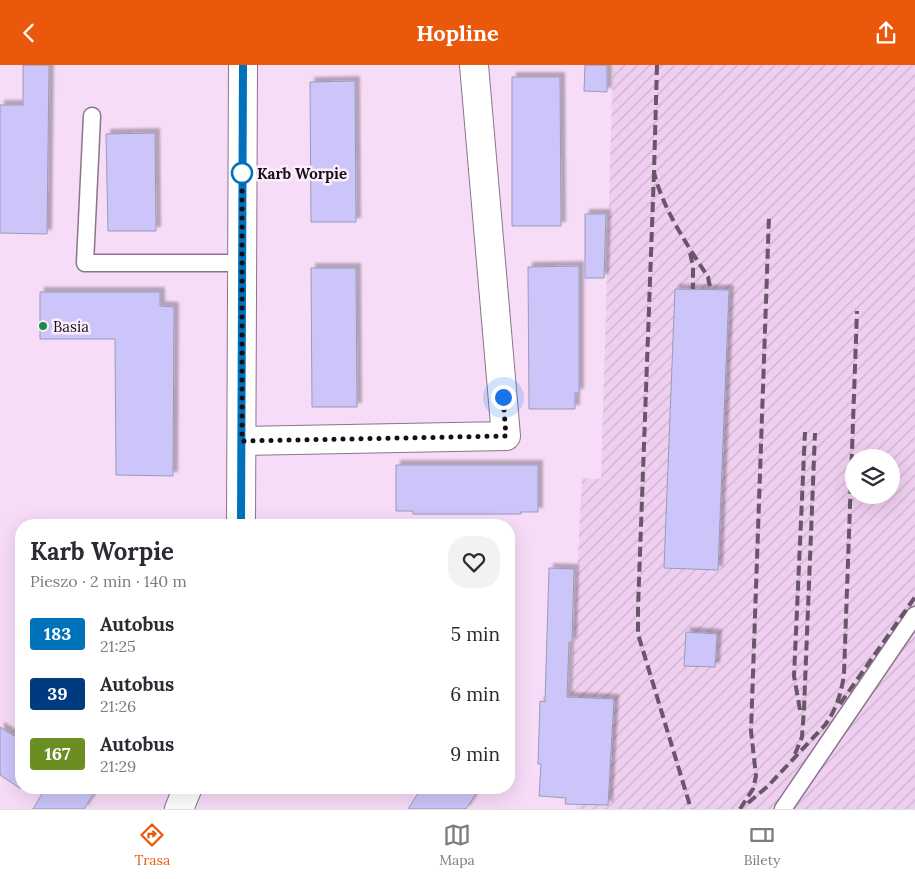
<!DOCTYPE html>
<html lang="pl">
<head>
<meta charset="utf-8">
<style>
	:root { --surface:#fff; --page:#f2f2f3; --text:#2b2b33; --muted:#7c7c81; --line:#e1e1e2; --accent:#ea580c }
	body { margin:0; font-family:Lora,serif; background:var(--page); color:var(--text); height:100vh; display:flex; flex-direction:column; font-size:19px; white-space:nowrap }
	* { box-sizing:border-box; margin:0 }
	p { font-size:16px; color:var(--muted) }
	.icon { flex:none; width:28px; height:28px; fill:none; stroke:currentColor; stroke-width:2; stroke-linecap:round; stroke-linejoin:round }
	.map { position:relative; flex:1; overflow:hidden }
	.sheet { position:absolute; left:15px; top:454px; width:500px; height:275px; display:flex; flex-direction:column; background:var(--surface); border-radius:20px; box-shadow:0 5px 20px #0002 }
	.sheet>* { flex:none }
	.badge { padding:0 10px; border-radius:4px; font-size:18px; line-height:32px }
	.controls { position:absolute; left:845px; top:384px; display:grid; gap:10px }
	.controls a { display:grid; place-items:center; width:55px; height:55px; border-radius:50%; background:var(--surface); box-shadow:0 5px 20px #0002; font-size:25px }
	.you { position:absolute; width:25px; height:25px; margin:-12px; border:4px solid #fff; border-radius:50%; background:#1a73e8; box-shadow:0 0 0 8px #1a73e833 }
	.map>.badge { position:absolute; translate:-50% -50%; box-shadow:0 0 0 2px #fff }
	.round { display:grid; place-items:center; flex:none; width:52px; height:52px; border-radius:20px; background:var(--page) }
	.headline { display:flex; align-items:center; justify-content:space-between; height:85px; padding:0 15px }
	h1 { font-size:24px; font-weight:800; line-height:38px }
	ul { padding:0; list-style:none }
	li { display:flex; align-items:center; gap:15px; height:60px; padding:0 15px }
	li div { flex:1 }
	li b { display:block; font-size:19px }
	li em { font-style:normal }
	li .badge { min-width:55px; font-weight:700; text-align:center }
	header { display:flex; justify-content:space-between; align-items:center; height:65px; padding:0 15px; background:var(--accent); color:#fff; font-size:22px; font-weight:800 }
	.tabs { display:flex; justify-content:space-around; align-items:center; height:70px; border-top:1px solid var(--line); background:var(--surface); font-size:14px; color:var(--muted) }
	.tabs a { display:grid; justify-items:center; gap:2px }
	.tabs .active { color:var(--accent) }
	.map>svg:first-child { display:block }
</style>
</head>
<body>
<header><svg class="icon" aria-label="back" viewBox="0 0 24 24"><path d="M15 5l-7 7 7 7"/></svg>Hopline<svg class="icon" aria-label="share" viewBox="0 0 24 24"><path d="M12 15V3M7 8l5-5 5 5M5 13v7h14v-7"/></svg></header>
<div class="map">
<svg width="915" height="744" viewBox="0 0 915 744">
	<defs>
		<pattern id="industrial-furrows" width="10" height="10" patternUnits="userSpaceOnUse" patternTransform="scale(1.25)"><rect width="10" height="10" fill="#efcfef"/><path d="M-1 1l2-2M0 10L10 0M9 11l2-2" fill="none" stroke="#ccb1cc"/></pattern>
		<filter id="shadow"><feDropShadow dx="4.5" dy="-4.5" stdDeviation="1" flood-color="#0004"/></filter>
	</defs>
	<rect width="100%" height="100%" fill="#f6dcf7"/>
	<path fill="url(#industrial-furrows)" fill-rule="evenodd" d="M 613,0 L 915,0 L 915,744 L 576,744 L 577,739 L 565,739 L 582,413 L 601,414 ZM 854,392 L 891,392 L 891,430 L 854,430 Z"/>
	<path fill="#ccc5fa" stroke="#9c99b8" filter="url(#shadow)" d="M 23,0 L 49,0 L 47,169 L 0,168 L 0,40 L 23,40 Z
		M 585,0 L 607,0 L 607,27 L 584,26 Z
		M 512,12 L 560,12 L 561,161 L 512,161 Z
		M 355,16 L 356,157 L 311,157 L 310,17 Z
		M 155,68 L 156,166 L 108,166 L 106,69 Z
		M 585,149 L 606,149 L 604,213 L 585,213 Z
		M 579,201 L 579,328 L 575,328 L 575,344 L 529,344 L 528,202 Z
		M 311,203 L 356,203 L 357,342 L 312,342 Z
		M 675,224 L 729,225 L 718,505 L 664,503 Z
		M 40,227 L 160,227 L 160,241 L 174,242 L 173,411 L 116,410 L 115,274 L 40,274 Z
		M 396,400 L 538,400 L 538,447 L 521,447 L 521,449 L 413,449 L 413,446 L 396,446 Z
		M 549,503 L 574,504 L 572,577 L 569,577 L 567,632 L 614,634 L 608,740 L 565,739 L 566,733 L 539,731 L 541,699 L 538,699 L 540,636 L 545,637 Z
		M 686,567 L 717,569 L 715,602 L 684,601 Z
		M 0,662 L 21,675 L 21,724 L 0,710 Z
		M 46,722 L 98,722 L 84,744 L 33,744 Z
		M 422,722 L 480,722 L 466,744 L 408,744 Z"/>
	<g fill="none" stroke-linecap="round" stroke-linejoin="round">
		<g stroke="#8b748c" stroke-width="19">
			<path id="service" d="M 92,51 L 85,198 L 242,198
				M 783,744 L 915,550"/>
		</g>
		<g stroke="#8b748c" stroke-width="30">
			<path id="minor" d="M 242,376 L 506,371 L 474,0"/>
		</g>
		<g stroke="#8b748c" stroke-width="30">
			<path id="tertiary" d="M 241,460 L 243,0
				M 179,744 L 188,722"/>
		</g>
		<use href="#service" stroke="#fff" stroke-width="16"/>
		<use href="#minor" stroke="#fff" stroke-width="28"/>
		<use href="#tertiary" stroke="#fff" stroke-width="28"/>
		<path stroke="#675767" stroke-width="4" stroke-dasharray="10 5" stroke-linecap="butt" d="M 657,0 L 654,107 C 662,143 688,181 708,212 L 710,222
			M 654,107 L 638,543 L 638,569 L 691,744
			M 690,188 L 693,201 L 693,224
			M 840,639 L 915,532
			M 800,645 L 794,611 L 805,367
			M 795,689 L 802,672 L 804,644 L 815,368
			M 748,738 L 768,721 L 825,660 C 836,645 842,627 844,608 L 857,246
			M 740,744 L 753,724 L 756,711 L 751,666 L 769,151"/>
	</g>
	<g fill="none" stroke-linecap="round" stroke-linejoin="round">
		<g stroke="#fff" stroke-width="11">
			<path id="line" d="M 241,460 L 243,0"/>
		</g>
		<use href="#line" stroke="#0072bc" stroke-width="8"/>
		<path stroke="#170e17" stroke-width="5" stroke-dasharray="0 9" d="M 242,108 L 242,376 L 506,371 L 503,332"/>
	</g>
	<circle fill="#fff" stroke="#0072bc" stroke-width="2.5" cx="242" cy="108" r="10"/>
	<circle fill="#178f4b" stroke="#fdedfd" stroke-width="2" cx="43" cy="261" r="5"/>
	<g text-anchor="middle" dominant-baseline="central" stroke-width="5" stroke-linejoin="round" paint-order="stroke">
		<g font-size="15" font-weight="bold" fill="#170e17" stroke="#fdedfd" text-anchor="start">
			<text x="257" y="108">Karb Worpie</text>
		</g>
		<g font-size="15" fill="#170e17" stroke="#fdedfd" text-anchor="start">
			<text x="53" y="261">Basia</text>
		</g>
	</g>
</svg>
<div class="controls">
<a><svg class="icon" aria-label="layers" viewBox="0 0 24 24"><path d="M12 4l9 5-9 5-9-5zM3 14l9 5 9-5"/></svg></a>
</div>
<div class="you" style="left:503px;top:332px"></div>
<section class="sheet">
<div class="headline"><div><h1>Karb Worpie</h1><p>Pieszo · 2 min · 140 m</p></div><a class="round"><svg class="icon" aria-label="heart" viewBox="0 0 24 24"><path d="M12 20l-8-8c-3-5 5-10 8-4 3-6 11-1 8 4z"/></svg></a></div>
<ul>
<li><span class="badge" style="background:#0072bc;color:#fff">183</span><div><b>Autobus</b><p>21:25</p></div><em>5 min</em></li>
<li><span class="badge" style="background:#003b80;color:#fff">39</span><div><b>Autobus</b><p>21:26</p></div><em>6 min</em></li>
<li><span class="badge" style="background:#6b8e23;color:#fff">167</span><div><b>Autobus</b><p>21:29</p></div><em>9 min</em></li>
</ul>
</section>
</div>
<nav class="tabs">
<a class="active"><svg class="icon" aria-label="directions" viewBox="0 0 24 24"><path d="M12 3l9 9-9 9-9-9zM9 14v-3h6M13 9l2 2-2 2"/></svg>Trasa</a>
<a><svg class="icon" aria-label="map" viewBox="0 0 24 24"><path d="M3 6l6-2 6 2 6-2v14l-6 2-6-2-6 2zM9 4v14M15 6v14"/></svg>Mapa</a>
<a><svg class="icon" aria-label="tickets" viewBox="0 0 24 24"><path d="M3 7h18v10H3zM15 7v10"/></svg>Bilety</a>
</nav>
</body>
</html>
